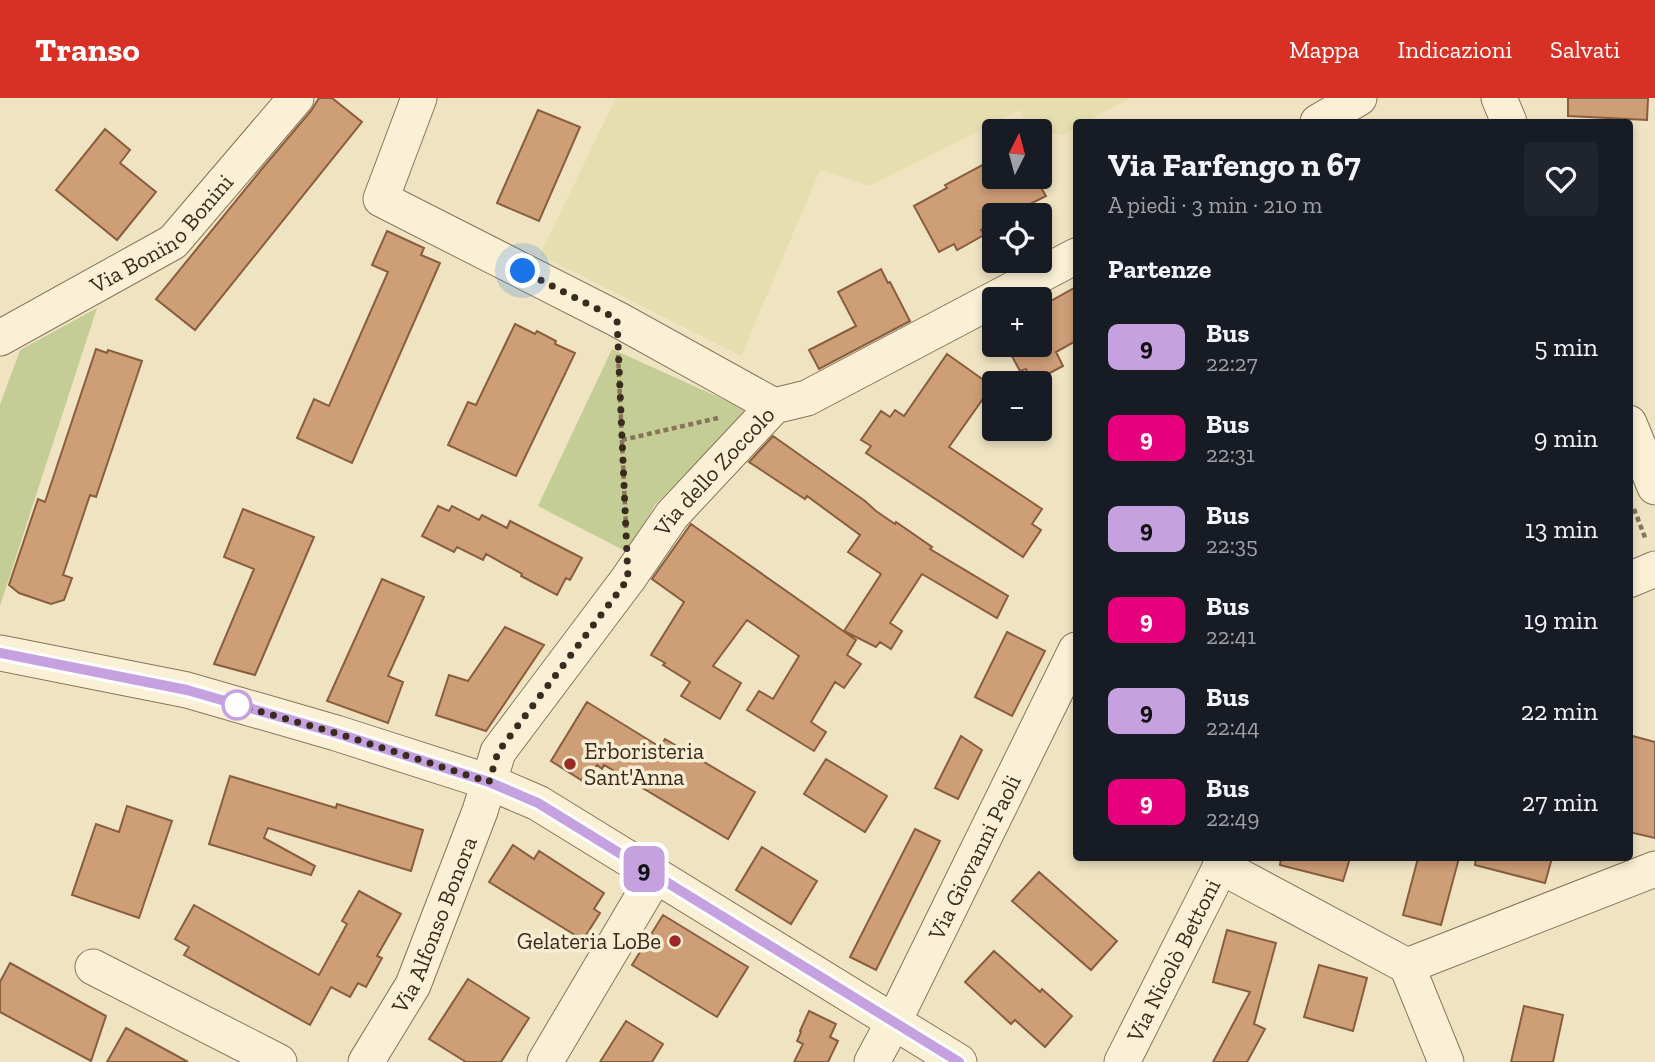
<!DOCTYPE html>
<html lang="it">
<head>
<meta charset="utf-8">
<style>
	:root { --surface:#171b24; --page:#20242c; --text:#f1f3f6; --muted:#9ea1a6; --accent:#d93025 }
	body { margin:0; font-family:"Zilla Slab",serif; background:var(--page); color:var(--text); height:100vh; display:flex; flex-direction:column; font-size:26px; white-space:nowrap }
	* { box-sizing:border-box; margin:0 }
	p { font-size:23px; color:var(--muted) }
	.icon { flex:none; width:38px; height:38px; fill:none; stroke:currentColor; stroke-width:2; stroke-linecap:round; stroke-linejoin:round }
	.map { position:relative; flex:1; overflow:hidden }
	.panel { position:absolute; left:1073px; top:21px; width:560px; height:742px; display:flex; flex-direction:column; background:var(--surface); border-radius:7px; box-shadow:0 4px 10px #0003 }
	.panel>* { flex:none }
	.badge { padding:0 14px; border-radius:10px; font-size:24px; line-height:46px }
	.needle { width:46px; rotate:6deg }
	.buttons { position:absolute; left:982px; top:21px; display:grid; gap:14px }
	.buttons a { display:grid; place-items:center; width:70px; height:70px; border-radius:7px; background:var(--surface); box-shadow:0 4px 10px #0003; font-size:35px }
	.you { position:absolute; width:35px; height:35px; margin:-18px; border:5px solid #fff; border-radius:50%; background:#1a73e8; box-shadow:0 0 0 10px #1a73e833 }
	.map>.badge { position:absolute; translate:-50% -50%; box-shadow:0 0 0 4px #fff }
	h2 { padding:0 35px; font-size:26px; line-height:63px }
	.round { display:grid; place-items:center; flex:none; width:74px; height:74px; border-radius:7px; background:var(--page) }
	.head { display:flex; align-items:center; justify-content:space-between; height:119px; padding:0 35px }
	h1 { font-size:33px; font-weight:700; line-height:52px }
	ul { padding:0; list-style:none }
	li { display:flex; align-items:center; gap:21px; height:91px; padding:0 35px }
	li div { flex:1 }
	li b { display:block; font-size:26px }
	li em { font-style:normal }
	li .badge { min-width:77px; font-weight:700; text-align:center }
	header { display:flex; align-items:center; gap:42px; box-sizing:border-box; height:98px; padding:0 35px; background:var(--accent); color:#fff }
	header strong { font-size:33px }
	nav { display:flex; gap:38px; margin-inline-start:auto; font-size:24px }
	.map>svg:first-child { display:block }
</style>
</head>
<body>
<header>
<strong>Transo</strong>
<nav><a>Mappa</a><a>Indicazioni</a><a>Salvati</a></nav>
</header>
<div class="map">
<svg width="1655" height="964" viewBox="0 0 1655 964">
	<rect width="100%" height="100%" fill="#efe3c2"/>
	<path fill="#e5deaf" d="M 616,0 L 1130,0 L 1086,24 L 1076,24 L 1076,30 L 1064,37 L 1029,31 L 1020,12 L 869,88 L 820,72 L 741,258 L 540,157 Z"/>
	<path fill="#c5cd96" d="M 97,210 L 0,508 L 0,307 L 20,252 Z
		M 612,251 L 747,312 L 655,407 L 627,454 L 538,408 Z"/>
	<path fill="#ce9e77" stroke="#895e3e" stroke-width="2" d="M 319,0 L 332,0 L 362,24 L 195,232 L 156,201 L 261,72 L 311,13 Z
		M 1568,0 L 1648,0 L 1647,22 L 1568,18 Z
		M 538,12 L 580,29 L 539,123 L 497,105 Z
		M 105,31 L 130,52 L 120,65 L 156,94 L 117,142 L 56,92 Z
		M 986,65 L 988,69 L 994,65 L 994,79 L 1035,79 L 1046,98 L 1030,106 L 1033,111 L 1022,117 L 994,117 L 994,125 L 981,132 L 984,137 L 957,152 L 954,146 L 939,154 L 914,108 L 947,90 L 945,87 Z
		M 387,133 L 424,150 L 421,157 L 440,165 L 352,365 L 297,340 L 314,301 L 329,308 L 388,174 L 372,167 Z
		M 881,171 L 888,185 L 890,184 L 910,223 L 819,271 L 809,252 L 856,228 L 838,194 Z
		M 1076,189 L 1076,243 L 1056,254 L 1063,268 L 1033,284 L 1026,271 L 1020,273 L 1006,247 L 1040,247 L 1040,209 Z
		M 515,226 L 535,236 L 537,233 L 556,243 L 555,246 L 575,255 L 516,378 L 448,347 L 468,304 L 476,307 Z
		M 96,251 L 107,255 L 108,252 L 142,263 L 96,399 L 90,397 L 63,477 L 72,480 L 64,502 L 51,506 L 19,495 L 9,487 L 38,401 L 45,404 Z
		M 947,256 L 992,288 L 949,349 L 1042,411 L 1032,426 L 1041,432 L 1023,459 L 866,355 L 871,348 L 861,342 L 881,313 L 890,319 L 895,312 L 904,318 Z
		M 773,338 L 865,403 L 876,413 L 895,426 L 896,424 L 932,449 L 930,451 L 1008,498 L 997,520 L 922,476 L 890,525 L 902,533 L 891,551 L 880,544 L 876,549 L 844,533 L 881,476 L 848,454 L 860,437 L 807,398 L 805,401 L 749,364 Z
		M 438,408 L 449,413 L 452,408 L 479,422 L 482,417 L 507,430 L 510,423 L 582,460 L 570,482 L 566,480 L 557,497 L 521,478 L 522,476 L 486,456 L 483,462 L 457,449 L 454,454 L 422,438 Z
		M 243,411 L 314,439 L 255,577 L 214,566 L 254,471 L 224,459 Z
		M 691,426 L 856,542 L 847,557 L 861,566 L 844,590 L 835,584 L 811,624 L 826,634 L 814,653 L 747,612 L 759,593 L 773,601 L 799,558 L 747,522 L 713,568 L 741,585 L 720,621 L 681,598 L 690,584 L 663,567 L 665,565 L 651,557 L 684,504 L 652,481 Z
		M 382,481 L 424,499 L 388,578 L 403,584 L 388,625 L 327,603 Z
		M 505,529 L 544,547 L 486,633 L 436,617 L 449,577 L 468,583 Z
		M 1007,534 L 1045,553 L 1012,618 L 975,599 Z
		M 587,604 L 660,649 L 665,641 L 755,694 L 728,741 L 604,667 L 602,671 L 597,667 L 586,685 L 551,663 Z
		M 1629,637 L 1655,644 L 1655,740 L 1629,734 Z
		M 961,638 L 982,652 L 958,701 L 935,690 Z
		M 826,661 L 887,698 L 865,734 L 804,696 Z
		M 230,678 L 336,710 L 337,706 L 423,732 L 411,773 L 268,730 L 264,740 L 315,768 L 311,777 L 209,746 Z
		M 127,708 L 172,723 L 139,820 L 72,797 L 96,726 L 119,734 Z
		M 915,731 L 940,743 L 876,872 L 850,859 Z
		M 513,747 L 534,761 L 539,753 L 604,795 L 594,811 L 600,815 L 583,842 L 489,784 Z
		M 762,749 L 817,783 L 791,826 L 736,792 Z
		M 1281,760 L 1350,760 L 1343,783 L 1280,767 Z
		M 1418,760 L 1459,760 L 1441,827 L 1403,817 Z
		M 1476,760 L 1552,760 L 1545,785 L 1475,767 Z
		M 1039,774 L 1117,843 L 1091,872 L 1012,803 Z
		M 359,793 L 401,816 L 377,858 L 382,860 L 366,889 L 358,885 L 350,899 L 331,889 L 310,927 L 184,857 L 189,849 L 175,841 L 194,807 L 319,877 L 347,826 L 342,823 Z
		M 663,817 L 748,869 L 717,919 L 632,867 Z
		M 1227,832 L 1276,845 L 1254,926 L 1265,931 L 1247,964 L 1213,964 L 1250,894 L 1213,884 Z
		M 994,853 L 1040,894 L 1042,891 L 1072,918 L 1045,949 L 1015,922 L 1011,926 L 965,884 Z
		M 10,865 L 106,918 L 91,963 L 0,914 L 0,884 Z
		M 1319,867 L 1367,880 L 1353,933 L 1304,919 Z
		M 468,881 L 529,920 L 501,964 L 466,964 L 429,941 Z
		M 1524,908 L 1563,917 L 1553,964 L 1511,964 Z
		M 809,913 L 836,926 L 830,939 L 838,943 L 828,964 L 794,964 L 803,946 L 797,943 L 801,934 L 800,933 Z
		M 626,923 L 663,946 L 652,964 L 600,964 Z
		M 126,930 L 188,964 L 107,964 Z"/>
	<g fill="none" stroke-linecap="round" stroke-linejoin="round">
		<g stroke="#897459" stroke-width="37">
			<g id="minor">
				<path d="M 419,0 L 381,101 L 617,221 L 774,308"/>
				<path d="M 1499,0 L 1509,24"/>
				<path d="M 1318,24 L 1359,0"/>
				<path id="s1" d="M 0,240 L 173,144 L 296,0"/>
				<path d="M 1629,325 L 1655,389"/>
				<path d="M 1629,482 L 1655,471"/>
				<path d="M 0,555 L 187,592 L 336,635 L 489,684 L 538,705 L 959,964"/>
				<path d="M 1220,768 L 1407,868 L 1655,771"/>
				<path d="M 1407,868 L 1446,964"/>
				<path d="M 93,869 L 279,964"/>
				<path id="s2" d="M 366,964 L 413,887 L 480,713 L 498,654 L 628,481 L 672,417 L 774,308 L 807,300 L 1076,158"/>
				<path d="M 545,964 L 655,778"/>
				<path id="s3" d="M 872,964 L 894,923 L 1076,552"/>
				<path id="s4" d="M 1122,964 L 1225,760"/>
			</g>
		</g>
		<path stroke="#897459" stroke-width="4.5" stroke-dasharray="5 3.5" stroke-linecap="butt" d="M 618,257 L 626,430
			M 622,342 L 718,320
			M 1634,411 L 1646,442"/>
		<use href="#minor" stroke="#faf0d6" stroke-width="35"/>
	</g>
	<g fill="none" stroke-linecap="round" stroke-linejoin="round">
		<g stroke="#fff" stroke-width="16">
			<path id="line" d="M 0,555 L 187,592 L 336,635 L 489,684 L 538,705 L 959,964"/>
		</g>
		<use href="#line" stroke="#c6a1e0" stroke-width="10"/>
		<path stroke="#392b1d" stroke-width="7" stroke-dasharray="0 12.6" d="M 237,607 L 336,635 L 489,684 L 498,654 L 628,481 L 617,221 L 523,173"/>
	</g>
	<circle fill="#fff" stroke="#c6a1e0" stroke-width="3.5" cx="237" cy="607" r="14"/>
	<g fill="#9a2927" stroke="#f6edd2" stroke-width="2.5">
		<circle cx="570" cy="666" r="7"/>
		<circle cx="675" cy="843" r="7"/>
	</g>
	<g text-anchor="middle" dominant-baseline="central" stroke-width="7" stroke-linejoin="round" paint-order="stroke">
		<g font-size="23" fill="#392b1d" stroke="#f6edd2">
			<text stroke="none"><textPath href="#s1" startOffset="194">Via Bonino Bonini</textPath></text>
			<text stroke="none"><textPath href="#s2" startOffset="693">Via dello Zoccolo</textPath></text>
			<text stroke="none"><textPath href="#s3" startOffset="229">Via Giovanni Paoli</textPath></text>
			<text stroke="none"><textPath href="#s2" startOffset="154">Via Alfonso Bonora</textPath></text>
			<text stroke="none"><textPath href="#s4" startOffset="114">Via Nicolò Bettoni</textPath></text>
		</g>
		<g font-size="23" fill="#392b1d" stroke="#f6edd2" text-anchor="start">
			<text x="584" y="653">Erboristeria<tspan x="584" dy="26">Sant'Anna</tspan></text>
			<text x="661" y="843" text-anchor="end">Gelateria LoBe</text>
		</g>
	</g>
</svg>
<div class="buttons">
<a><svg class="needle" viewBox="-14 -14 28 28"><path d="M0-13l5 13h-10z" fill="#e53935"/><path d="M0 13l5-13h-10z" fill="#9ea1a6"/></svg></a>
<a><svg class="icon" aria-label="locate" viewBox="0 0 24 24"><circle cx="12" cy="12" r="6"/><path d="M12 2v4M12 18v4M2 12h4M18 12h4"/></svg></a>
<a>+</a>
<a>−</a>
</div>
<div class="you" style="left:523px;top:173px"></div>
<b class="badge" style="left:644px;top:771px;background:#c6a1e0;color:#111">9</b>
<section class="panel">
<div class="head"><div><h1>Via Farfengo n 67</h1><p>A piedi · 3 min · 210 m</p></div><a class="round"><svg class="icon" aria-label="heart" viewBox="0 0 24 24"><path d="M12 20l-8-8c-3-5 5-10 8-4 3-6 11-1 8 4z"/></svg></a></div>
<h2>Partenze</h2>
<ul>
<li><span class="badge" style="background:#c6a1e0;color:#111">9</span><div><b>Bus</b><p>22:27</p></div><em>5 min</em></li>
<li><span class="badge" style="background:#e6007e;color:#fff">9</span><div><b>Bus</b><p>22:31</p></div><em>9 min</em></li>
<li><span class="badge" style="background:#c6a1e0;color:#111">9</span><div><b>Bus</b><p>22:35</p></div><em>13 min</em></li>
<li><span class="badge" style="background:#e6007e;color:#fff">9</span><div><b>Bus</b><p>22:41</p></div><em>19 min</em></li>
<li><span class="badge" style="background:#c6a1e0;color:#111">9</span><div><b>Bus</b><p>22:44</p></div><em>22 min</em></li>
<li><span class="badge" style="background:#e6007e;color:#fff">9</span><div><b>Bus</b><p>22:49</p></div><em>27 min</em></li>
</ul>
</section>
</div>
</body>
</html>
